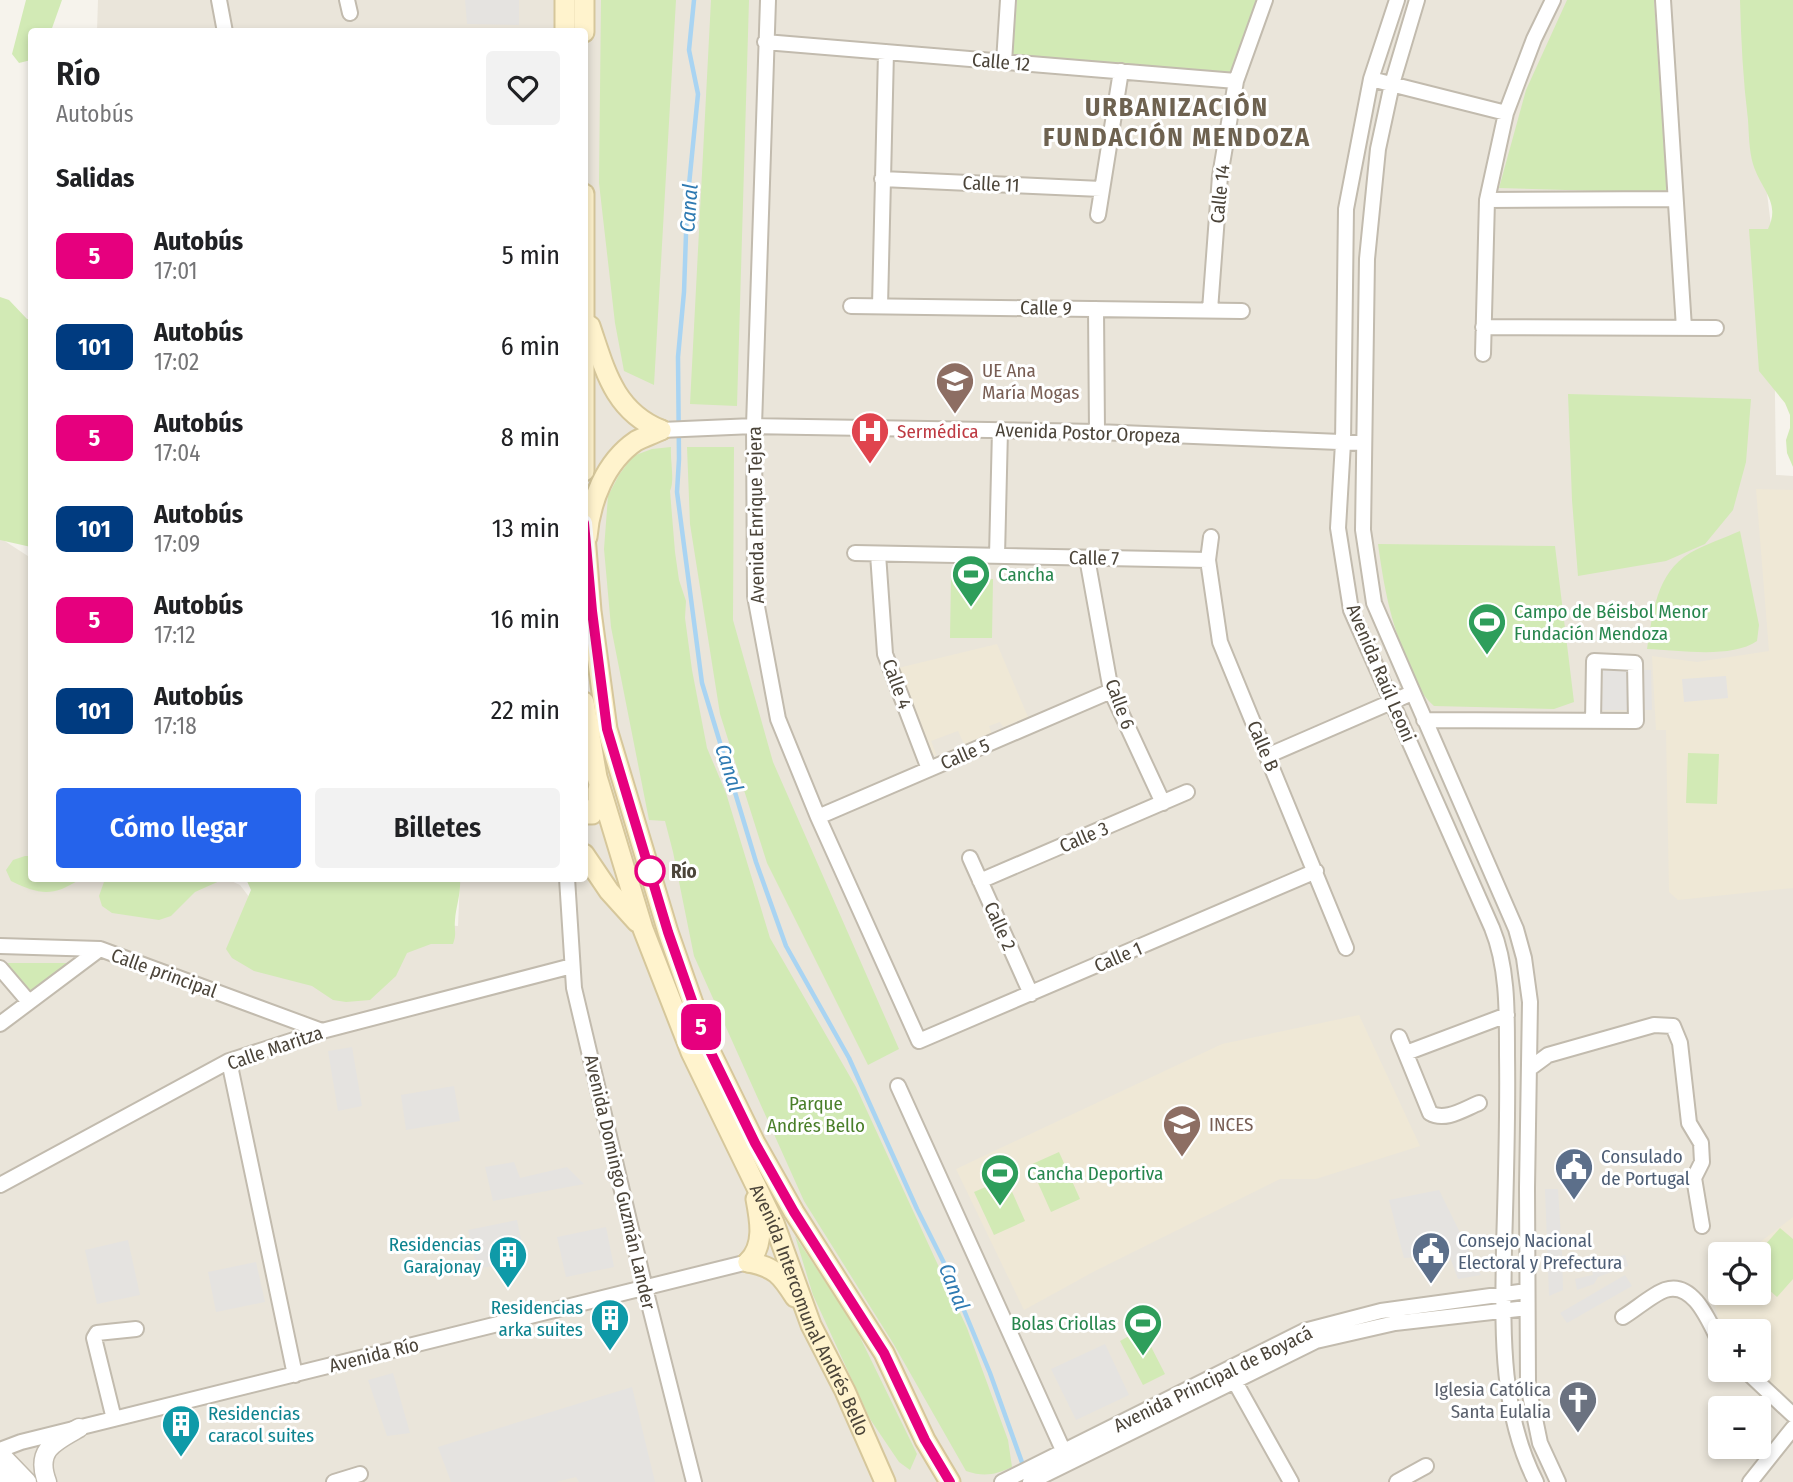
<!DOCTYPE html>
<html lang="es">
<head>
<meta charset="utf-8">
<style>
	:root { --surface:#fff; --page:#f2f2f2; --text:#202124; --muted:#757577; --accent:#2563eb }
	body { margin:0; font-family:"Fira Sans Condensed",sans-serif; background:var(--page); color:var(--text); height:100vh; display:flex; flex-direction:column; font-size:26px; white-space:nowrap }
	* { box-sizing:border-box; margin:0 }
	p { font-size:23px; color:var(--muted) }
	.icon { flex:none; width:38px; height:38px; fill:none; stroke:currentColor; stroke-width:2; stroke-linecap:round; stroke-linejoin:round }
	.map { position:relative; flex:1; overflow:hidden }
	.details { position:absolute; left:28px; top:28px; width:560px; height:854px; display:flex; flex-direction:column; background:var(--surface); border-radius:7px; box-shadow:0 4px 10px #0003 }
	.details>* { flex:none }
	.badge { padding:0 14px; border-radius:10px; font-size:24px; line-height:46px }
	.fabs { position:absolute; left:1708px; top:1242px; display:grid; gap:14px }
	.fabs a { display:grid; place-items:center; width:63px; height:63px; border-radius:7px; background:var(--surface); box-shadow:0 4px 10px #0003; font-size:35px }
	.map>.badge { position:absolute; translate:-50% -50%; box-shadow:0 0 0 4px #fff }
	h2 { padding:0 28px; font-size:26px; line-height:63px }
	.round { display:grid; place-items:center; flex:none; width:74px; height:74px; border-radius:7px; background:var(--page) }
	.overview { display:flex; align-items:center; justify-content:space-between; height:119px; padding:0 28px }
	h1 { font-size:33px; font-weight:600; line-height:52px }
	.cta { display:flex; gap:14px; margin-top:auto; padding:14px 28px }
	.cta a { flex:1; height:80px; border-radius:7px; background:var(--accent); color:#fff; font-size:28px; font-weight:600; line-height:80px; text-align:center }
	.cta a+a { background:var(--page); color:var(--text) }
	ul { padding:0; list-style:none }
	li { display:flex; align-items:center; gap:21px; height:91px; padding:0 28px }
	li div { flex:1 }
	li b { display:block; font-size:26px }
	li em { font-style:normal }
	li .badge { min-width:77px; font-weight:700; text-align:center }
	.map>svg:first-child { display:block }
</style>
</head>
<body>
<div class="map">
<svg width="1793" height="1482" viewBox="0 0 1793 1482">
	<rect width="100%" height="100%" fill="#f6f3ec"/>
	<path fill="#eae5da" fill-rule="evenodd" d="M 98,0 L 1752,0 L 1765,177 L 1773,242 L 1776,475 L 1793,476 L 1793,1482 L 0,1482 L 0,538 L 31,558 L 32,878 L 227,879 L 240,885 L 259,910 L 458,926 L 460,879 L 584,878 L 584,32 L 97,31 ZM 1720,1255 L 1759,1255 L 1759,1293 L 1720,1293 ZM 1720,1332 L 1759,1332 L 1759,1370 L 1720,1370 ZM 1720,1409 L 1759,1409 L 1759,1447 L 1720,1447 Z"/>
	<path fill="#efe8d6" d="M 1756,489 L 1793,490 L 1793,888 L 1678,900 L 1669,892 L 1666,730 L 1656,730 L 1652,656 L 1697,662 L 1769,651 Z
		M 997,644 L 1028,717 L 1003,727 L 1000,722 L 989,726 L 992,735 L 965,746 L 958,731 L 931,741 L 937,757 L 926,747 L 898,668 Z
		M 1359,1015 L 1420,1146 L 1316,1179 L 1280,1179 L 1093,1272 L 1024,1310 L 956,1169 L 1222,1044 Z
		M 1793,1217 L 1793,1402 L 1757,1370 L 1759,1332 L 1723,1332 L 1707,1282 L 1720,1272 L 1720,1293 L 1759,1293 L 1759,1255 L 1743,1255 Z"/>
	<path fill="#d2eab5" d="M 26,0 L 62,0 L 51,31 L 32,32 L 31,60 L 19,63 L 12,54 Z
		M 601,0 L 676,0 L 654,385 L 624,371 L 615,323 L 599,183 Z
		M 711,0 L 749,0 L 737,406 L 690,404 Z
		M 1017,0 L 1256,0 L 1232,75 L 1012,57 Z
		M 1567,0 L 1654,0 L 1667,193 L 1499,188 L 1526,90 Z
		M 1740,0 L 1793,0 L 1793,467 L 1787,453 L 1786,440 L 1790,428 L 1790,415 L 1785,403 L 1759,371 L 1749,229 L 1768,229 C 1781,202 1761,190 1753,164 C 1749,150 1749,135 1748,120 C 1743,80 1741,40 1740,0 Z
		M 0,297 L 9,300 L 27,319 L 31,319 L 31,547 L 0,540 Z
		M 1568,394 L 1751,399 L 1746,462 L 1733,510 L 1705,544 L 1666,561 L 1578,576 L 1572,500 Z
		M 671,447 C 670,461 675,480 670,491 L 675,552 L 679,580 L 686,601 L 685,618 L 692,670 L 707,748 L 726,793 L 770,938 L 856,1087 L 967,1328 L 1008,1440 L 1012,1467 C 995,1475 984,1477 966,1471 L 893,1343 L 804,1201 L 694,956 L 673,852 L 665,821 L 649,820 L 611,627 L 604,549 L 608,496 L 619,475 L 633,456 L 652,449 Z
		M 687,447 L 734,447 L 733,620 L 773,762 L 899,1049 L 868,1065 L 767,863 L 720,714 L 690,524 Z
		M 1740,531 L 1759,625 L 1757,641 C 1731,659 1679,650 1647,649 C 1653,613 1656,573 1690,553 C 1706,544 1724,538 1740,531 Z
		M 1378,544 L 1555,546 L 1574,702 L 1554,709 L 1434,706 C 1419,693 1414,677 1407,660 C 1390,620 1384,587 1378,544 Z
		M 951,578 L 993,579 L 992,638 L 950,638 Z
		M 1688,753 L 1719,754 L 1717,804 L 1686,803 Z
		M 25,856 L 31,856 L 32,878 L 80,879 C 53,897 40,895 11,881 L 6,870 L 13,860 Z
		M 105,879 L 105,878 L 224,879 L 195,892 L 171,916 L 159,920 L 112,913 L 102,906 L 99,896 Z
		M 246,879 L 460,879 C 461,894 456,906 455,920 C 454,931 457,933 453,944 L 431,944 L 407,953 L 396,976 L 370,1000 L 346,1002 L 333,1000 L 312,986 L 254,971 L 232,958 L 226,949 L 251,890 Z
		M 7,963 L 67,963 L 30,994 Z
		M 1059,1152 L 1080,1199 L 1051,1212 L 1030,1165 Z
		M 1006,1178 L 1025,1221 L 994,1235 L 974,1192 Z
		M 1780,1228 L 1793,1239 L 1793,1279 L 1777,1297 L 1759,1281 L 1759,1255 L 1756,1255 Z
		M 795,1236 L 854,1325 L 917,1454 L 910,1470 L 899,1462 L 870,1419 L 813,1295 Z
		M 1142,1329 L 1165,1374 L 1143,1385 L 1120,1341 Z"/>
	<path fill="#e5e3e0" d="M 465,0 L 519,0 L 519,25 L 467,24 Z
		M 1603,669 L 1651,670 L 1652,710 L 1602,710 Z
		M 1726,676 L 1728,698 L 1684,702 L 1682,679 Z
		M 352,1047 L 362,1106 L 338,1111 L 328,1051 Z
		M 454,1086 L 460,1121 L 406,1130 L 401,1095 Z
		M 514,1162 L 520,1178 L 567,1167 L 584,1184 L 493,1201 L 485,1167 Z
		M 1545,1189 L 1558,1189 L 1562,1254 L 1563,1290 L 1549,1296 Z
		M 1439,1190 L 1481,1275 L 1458,1279 L 1449,1255 L 1404,1258 L 1389,1200 Z
		M 517,1220 L 525,1259 L 477,1269 L 468,1230 Z
		M 606,1227 L 614,1267 L 566,1277 L 557,1237 Z
		M 128,1240 L 140,1295 L 97,1304 L 85,1250 Z
		M 1625,1255 L 1628,1266 L 1598,1277 L 1594,1284 L 1577,1290 L 1575,1279 L 1593,1275 L 1590,1261 Z
		M 256,1262 L 265,1302 L 216,1312 L 208,1272 Z
		M 1625,1275 L 1632,1286 L 1567,1323 L 1560,1313 Z
		M 1105,1344 L 1129,1395 L 1076,1420 L 1051,1369 Z
		M 393,1373 L 410,1433 L 387,1436 L 368,1380 Z
		M 632,1387 L 655,1482 L 579,1482 L 576,1477 L 556,1482 L 451,1482 L 438,1447 Z"/>
	<g fill="none" stroke-linecap="round" stroke-linejoin="round">
		<path stroke="#a9d4f2" stroke-width="4.5" d="M 694,0 L 689,50 L 698,94 L 687,205 L 684,292 L 678,357 L 679,459 L 677,492 L 702,683 L 756,862 L 786,946 L 849,1058 L 917,1209 L 946,1267 L 990,1373 L 1024,1468"/>
		<g stroke="#c2bbae" stroke-width="18">
			<path id="minor" d="M 219,0 L 225,32
				M 347,0 L 350,13
				M 768,0 L 754,426 L 755,596 L 778,719 L 818,817 L 919,1041 L 1316,871
				M 1397,0 L 1371,79 L 1346,209 L 1343,443 L 1338,528 L 1351,610 L 1492,928 C 1508,967 1507,1014 1507,1055 C 1508,1119 1506,1183 1504,1247 C 1503,1326 1499,1410 1536,1482
				M 1417,0 L 1392,84 L 1378,149 L 1367,259 L 1363,530 L 1374,603 L 1516,929 L 1524,958 L 1530,1002 L 1527,1188 L 1528,1385 L 1540,1443 L 1558,1482
				M 1663,0 L 1684,328
				M 765,42 L 1236,81
				M 1004,62 L 1008,0
				M 1371,79 L 1506,113
				M 882,179 L 1101,189
				M 1487,200 L 1675,199
				M 1098,215 L 1121,71
				M 851,306 L 1242,311
				M 880,306 L 886,52
				M 1096,309 L 1097,432
				M 1210,310 L 1220,176 L 1236,81 L 1265,0
				M 1483,327 L 1716,328
				M 1483,354 L 1487,200 L 1506,113 L 1534,39 L 1553,0
				M 661,430 L 754,426 L 1097,432 L 1364,443
				M 1211,537 L 1208,560 L 1220,642 L 1346,948
				M 855,553 L 1208,560
				M 878,554 L 885,654 L 929,769
				M 997,556 L 1000,430
				M 1087,558 L 1111,691 L 1163,803
				M 1424,720 L 1636,721 L 1635,663 L 1594,661 L 1593,721
				M 1267,756 L 1412,693
				M 818,817 L 1111,691
				M 970,858 L 1031,994
				M 567,878 L 574,988 L 645,1288 L 694,1482
				M 980,881 L 1187,792
				M 0,946 L 100,949 L 322,1031
				M 0,968 L 29,1002
				M 0,1024 L 100,949
				M 1399,1037 L 1430,1113 C 1445,1122 1464,1109 1479,1103
				M 1406,1053 L 1507,1015
				M 229,1061 L 295,1375
				M 1529,1069 L 1548,1055 L 1654,1025 L 1673,1026 L 1680,1043 L 1689,1123 L 1701,1143 L 1702,1162 L 1694,1178 L 1702,1226
				M 898,1086 L 1063,1450
				M 0,1185 L 229,1061 L 322,1031 L 572,966
				M 1623,1317 C 1635,1310 1653,1294 1665,1290 C 1694,1280 1710,1324 1720,1343
				M 1745,1370 L 1793,1415
				M 1230,1373 L 1291,1482
				M 114,1419 L 94,1338 L 97,1333 L 136,1329
				M 0,1450 L 21,1442 L 748,1262
				M 334,1482 L 360,1474
				M 1002,1482 L 1304,1331 L 1381,1311 L 1527,1291
				M 1030,1482 L 1316,1341 L 1395,1323 L 1527,1308
				M 1397,1482 L 1426,1466
				M 1750,1482 L 1793,1428"/>
		</g>
		<g stroke="#c2bbae" stroke-width="21">
			<path id="tertiary" d="M 0,1454 L 27,1482
				M 0,1474 L 7,1482
				M 47,1482 C 35,1450 54,1442 79,1428"/>
		</g>
		<g stroke="#d6c79b" stroke-width="23">
			<g id="secondary">
				<path d="M 565,0 L 565,32"/>
				<path d="M 584,0 L 584,32"/>
				<path d="M 584,194 L 584,471"/>
				<path d="M 590,326 C 605,370 614,411 661,430"/>
				<path d="M 584,523 L 591,611 L 607,729 L 668,932 L 709,1049 L 755,1143 L 794,1212 L 884,1353 L 925,1440 L 950,1482"/>
				<path d="M 587,537 C 590,502 605,462 636,441 C 643,437 653,434 661,430"/>
				<path id="s1" d="M 584,702 L 597,777 L 643,929 L 691,1052 L 774,1223 L 811,1325 L 845,1391 L 885,1482"/>
				<path d="M 584,814 L 592,814 L 598,802 L 598,789"/>
				<path d="M 584,854 L 609,891 L 637,922"/>
				<path d="M 748,1262 C 765,1246 760,1220 756,1199"/>
				<path d="M 748,1262 C 775,1267 781,1275 795,1297"/>
			</g>
		</g>
		<use href="#minor" stroke="#fff" stroke-width="14"/>
		<use href="#tertiary" stroke="#fff" stroke-width="18"/>
		<use href="#secondary" stroke="#fff3cd" stroke-width="19"/>
	</g>
	<g fill="none" stroke-linecap="round" stroke-linejoin="round">
		<g stroke="#fff" stroke-width="16">
			<path id="line" d="M 584,523 L 592,611 L 607,729 L 668,932 L 709,1049 L 755,1143 L 794,1212 L 884,1353 L 925,1440 L 950,1482"/>
		</g>
		<use href="#line" stroke="#e6007e" stroke-width="10"/>
	</g>
	<defs>
		<g id="school-pin" transform="scale(2.0125)"><path d="M0 17L-7.5 6A9.5 9.5 0 1 1 7.5 6Z" fill="#8d6e63" stroke="#fff"/><path d="M0-5L7-2L0 1L-7-2ZM-4 1L0 2.5L4 1V4Q0 6-4 4Z" fill="#fff"/></g>
		<g id="hospital-pin" transform="scale(2.0125)"><path d="M0 17L-7.5 6A9.5 9.5 0 1 1 7.5 6Z" fill="#e0444e" stroke="#fff"/><path d="M-5-5h3v3.5h4V-5h3V5h-3V1.5h-4V5h-3Z" fill="#fff"/></g>
		<g id="stadium-pin" transform="scale(2.0125)"><path d="M0 17L-7.5 6A9.5 9.5 0 1 1 7.5 6Z" fill="#2e9e5b" stroke="#fff"/><path d="M0-5a6.5 5 0 1 0 0 10a6.5 5 0 1 0 0-10ZM-3.5-1.8h7v3.6h-7Z" fill="#fff"/></g>
		<g id="university-pin" transform="scale(2.0125)"><path d="M0 17L-7.5 6A9.5 9.5 0 1 1 7.5 6Z" fill="#8d6e63" stroke="#fff"/><path d="M0-5L7-2L0 1L-7-2ZM-4 1L0 2.5L4 1V4Q0 6-4 4Z" fill="#fff"/></g>
		<g id="civic-pin" transform="scale(2.0125)"><path d="M0 17L-7.5 6A9.5 9.5 0 1 1 7.5 6Z" fill="#5c6f8a" stroke="#fff"/><path d="M-.6-6.5H3V-4.5H.6V-3L4-1V1h2V6H-6V1h2V-1L-.6-3ZM-1.2 2.5V6h2.4V2.5Z" fill="#fff"/></g>
		<g id="building-pin" transform="scale(2.0125)"><path d="M0 17L-7.5 6A9.5 9.5 0 1 1 7.5 6Z" fill="#0f9aa8" stroke="#fff"/><path d="M-4-6H4V6H1V3H-1V6H-4ZM-2.5-4.3h1.7v1.8h-1.7ZM.8-4.3h1.7v1.8H.8ZM-2.5-1h1.7V.8h-1.7ZM.8-1h1.7V.8H.8Z" fill="#fff"/></g>
		<g id="church-pin" transform="scale(2.0125)"><path d="M0 17L-7.5 6A9.5 9.5 0 1 1 7.5 6Z" fill="#6b7280" stroke="#fff"/><path d="M-1.2-6h2.4v3.5h3.3v2.4h-3.3V6h-2.4V-.1h-3.3v-2.4h3.3Z" fill="#fff"/></g>
	</defs>
	<g fill-rule="evenodd">
		<use href="#school-pin" x="955" y="381"/>
		<use href="#hospital-pin" x="870" y="431"/>
		<use href="#stadium-pin" x="971" y="574"/>
		<use href="#stadium-pin" x="1487" y="622"/>
		<use href="#university-pin" x="1182" y="1124"/>
		<use href="#civic-pin" x="1574" y="1167"/>
		<use href="#stadium-pin" x="1000" y="1173"/>
		<use href="#civic-pin" x="1431" y="1251"/>
		<use href="#building-pin" x="508" y="1255"/>
		<use href="#building-pin" x="610" y="1318"/>
		<use href="#stadium-pin" x="1143" y="1323"/>
		<use href="#church-pin" x="1578" y="1400"/>
		<use href="#building-pin" x="181" y="1424"/>
	</g>
	<circle fill="#fff" stroke="#e6007e" stroke-width="3.5" cx="650" cy="871" r="14"/>
	<g text-anchor="middle" dominant-baseline="central" stroke-width="6" stroke-linejoin="round" paint-order="stroke">
		<g font-size="19" fill="#4b4439" stroke="#fff">
			<text transform="translate(1001 62) rotate(5)">Calle 12</text>
			<text transform="translate(991 184) rotate(3)">Calle 11</text>
			<text transform="translate(1220 194) rotate(-84)">Calle 14</text>
			<text transform="translate(1046 308) rotate(1)">Calle 9</text>
			<text transform="translate(1088 433) rotate(2)">Avenida Postor Oropeza</text>
			<text transform="translate(756 515) rotate(-91)">Avenida Enrique Tejera</text>
			<text transform="translate(1094 558) rotate(1)">Calle 7</text>
			<text transform="translate(1381 673) rotate(67)">Avenida Raúl Leoni</text>
			<text transform="translate(897 684) rotate(70)">Calle 4</text>
			<text transform="translate(1120 704) rotate(70)">Calle 6</text>
			<text transform="translate(1263 746) rotate(67)">Calle B</text>
			<text transform="translate(965 754) rotate(-23)">Calle 5</text>
			<text transform="translate(1084 837) rotate(-23)">Calle 3</text>
			<text transform="translate(1000 926) rotate(66)">Calle 2</text>
			<text transform="translate(1118 957) rotate(-23)">Calle 1</text>
			<text transform="translate(164 973) rotate(20)">Calle principal</text>
			<text transform="translate(275 1048) rotate(-19)">Calle Maritza</text>
			<text transform="translate(620 1182) rotate(77)">Avenida Domingo Guzmán Lander</text>
			<text stroke="none"><textPath href="#s1" startOffset="651">Avenida Intercomunal Andrés Bello</textPath></text>
			<text transform="translate(374 1355) rotate(-14)">Avenida Río</text>
			<text transform="translate(1213 1379) rotate(-26)">Avenida Principal de Boyacá</text>
		</g>
		<g font-size="19" fill="#785e54" stroke="#fff" text-anchor="start">
			<text x="982" y="370">UE Ana<tspan x="982" dy="22">María Mogas</tspan></text>
			<text x="1209" y="1124">INCES</text>
		</g>
		<g font-size="19" fill="#be3a42" stroke="#fff" text-anchor="start">
			<text x="897" y="431">Sermédica</text>
		</g>
		<g font-size="19" fill="#27864d" stroke="#fff" text-anchor="start">
			<text x="998" y="574">Cancha</text>
			<text x="1514" y="611">Campo de Béisbol Menor<tspan x="1514" dy="22">Fundación Mendoza</tspan></text>
			<text x="1027" y="1173">Cancha Deportiva</text>
			<text x="1116" y="1323" text-anchor="end">Bolas Criollas</text>
		</g>
		<g font-size="19" font-weight="bold" fill="#4b4439" stroke="#fff" text-anchor="start">
			<text x="671" y="871">Río</text>
		</g>
		<g font-size="19" fill="#4a7f2a" stroke="#fff">
			<text x="816" y="1103">Parque<tspan x="816" dy="22">Andrés Bello</tspan></text>
		</g>
		<g font-size="19" fill="#4e5e75" stroke="#fff" text-anchor="start">
			<text x="1601" y="1156">Consulado<tspan x="1601" dy="22">de Portugal</tspan></text>
			<text x="1458" y="1240">Consejo Nacional<tspan x="1458" dy="22">Electoral y Prefectura</tspan></text>
		</g>
		<g font-size="19" fill="#0d838f" stroke="#fff" text-anchor="end">
			<text x="481" y="1244">Residencias<tspan x="481" dy="22">Garajonay</tspan></text>
			<text x="583" y="1307">Residencias<tspan x="583" dy="22">arka suites</tspan></text>
			<text x="208" y="1413" text-anchor="start">Residencias<tspan x="208" dy="22">caracol suites</tspan></text>
		</g>
		<g font-size="19" fill="#5b616d" stroke="#fff" text-anchor="end">
			<text x="1551" y="1389">Iglesia Católica<tspan x="1551" dy="22">Santa Eulalia</tspan></text>
		</g>
		<g font-size="21" font-style="italic" fill="#2e7ab2" stroke="#fff">
			<text transform="translate(689 208) rotate(-86)">Canal</text>
			<text transform="translate(729 768) rotate(72)">Canal</text>
			<text transform="translate(954 1287) rotate(68)">Canal</text>
		</g>
		<g font-size="26" font-weight="bold" letter-spacing="2" fill="#6e6250" stroke="#fff">
			<text x="1177" y="107">URBANIZACIÓN<tspan x="1177" dy="30">FUNDACIÓN MENDOZA</tspan></text>
		</g>
	</g>
</svg>
<div class="fabs">
<a><svg class="icon" aria-label="locate" viewBox="0 0 24 24"><circle cx="12" cy="12" r="6"/><path d="M12 2v4M12 18v4M2 12h4M18 12h4"/></svg></a>
<a>+</a>
<a>−</a>
</div>
<b class="badge" style="left:701px;top:1027px;background:#e6007e;color:#fff">5</b>
<section class="details">
<div class="overview"><div><h1>Río</h1><p>Autobús</p></div><a class="round"><svg class="icon" aria-label="heart" viewBox="0 0 24 24"><path d="M12 20l-8-8c-3-5 5-10 8-4 3-6 11-1 8 4z"/></svg></a></div>
<h2>Salidas</h2>
<ul>
<li><span class="badge" style="background:#e6007e;color:#fff">5</span><div><b>Autobús</b><p>17:01</p></div><em>5 min</em></li>
<li><span class="badge" style="background:#003b80;color:#fff">101</span><div><b>Autobús</b><p>17:02</p></div><em>6 min</em></li>
<li><span class="badge" style="background:#e6007e;color:#fff">5</span><div><b>Autobús</b><p>17:04</p></div><em>8 min</em></li>
<li><span class="badge" style="background:#003b80;color:#fff">101</span><div><b>Autobús</b><p>17:09</p></div><em>13 min</em></li>
<li><span class="badge" style="background:#e6007e;color:#fff">5</span><div><b>Autobús</b><p>17:12</p></div><em>16 min</em></li>
<li><span class="badge" style="background:#003b80;color:#fff">101</span><div><b>Autobús</b><p>17:18</p></div><em>22 min</em></li>
</ul>
<div class="cta"><a>Cómo llegar</a><a>Billetes</a></div>
</section>
</div>
</body>
</html>
